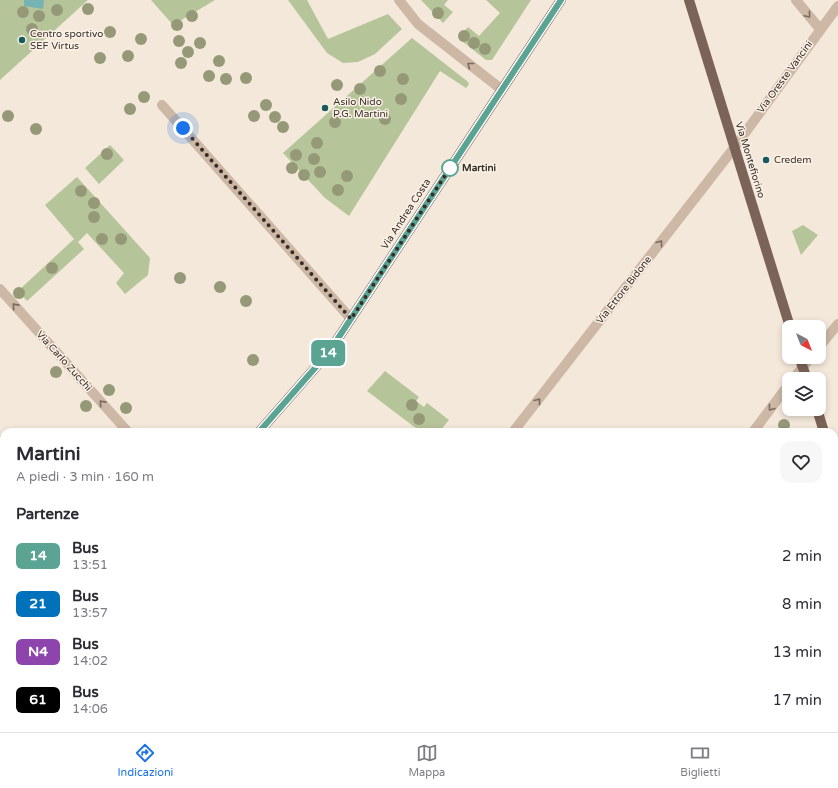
<!DOCTYPE html>
<html lang="it">
<head>
<meta charset="utf-8">
<style>
	:root { --surface:#fff; --page:#f7f7f7; --text:#2b2b33; --muted:#7c7c81; --line:#e1e1e2; --accent:#1a73e8 }
	body { margin:0; font-family:"Varela Round",sans-serif; background:var(--page); color:var(--text); height:100vh; display:flex; flex-direction:column; font-size:15px; white-space:nowrap }
	* { box-sizing:border-box; margin:0 }
	p { font-size:13px; color:var(--muted) }
	.icon { flex:none; width:22px; height:22px; fill:none; stroke:currentColor; stroke-width:2; stroke-linecap:round; stroke-linejoin:round }
	.map { position:relative; flex:1; overflow:hidden }
	.panel { position:absolute; left:0px; top:428px; width:838px; height:304px; display:flex; flex-direction:column; background:var(--surface); border-radius:12px 12px 0 0; box-shadow:0 2px 6px #0003 }
	.panel>* { flex:none }
	.badge { padding:0 8px; border-radius:6px; font-size:14px; line-height:26px }
	.needle { width:26px; rotate:138deg }
	.controls { position:absolute; left:782px; top:320px; display:grid; gap:8px }
	.controls a { display:grid; place-items:center; width:44px; height:44px; border-radius:8px; background:var(--surface); box-shadow:0 2px 6px #0003; font-size:20px }
	.you { position:absolute; width:20px; height:20px; margin:-10px; border:3px solid #fff; border-radius:50%; background:#1a73e8; box-shadow:0 0 0 6px #1a73e833 }
	.map>.badge { position:absolute; translate:-50% -50%; box-shadow:0 0 0 2px #fff }
	h2 { padding:0 16px; font-size:15px; line-height:36px }
	.round { display:grid; place-items:center; flex:none; width:42px; height:42px; border-radius:12px; background:var(--page) }
	.headline { display:flex; align-items:center; justify-content:space-between; height:68px; padding:0 16px }
	h1 { font-size:19px; font-weight:800; line-height:30px }
	ul { padding:0; list-style:none }
	li { display:flex; align-items:center; gap:12px; height:48px; padding:0 16px }
	li div { flex:1 }
	li b { display:block; font-size:15px }
	li em { font-style:normal }
	li .badge { min-width:44px; font-weight:700; text-align:center }
	.tab-bar { display:flex; justify-content:space-around; align-items:center; height:56px; border-top:1px solid var(--line); background:var(--surface); font-size:11px; color:var(--muted) }
	.tab-bar a { display:grid; justify-items:center; gap:2px }
	.tab-bar .selected { color:var(--accent) }
	.map>svg:first-child { display:block }
</style>
</head>
<body>
<div class="map">
<svg width="838" height="732" viewBox="0 0 838 732">
	<rect width="100%" height="100%" fill="#f4e8da"/>
	<path fill="#b6c499" d="M 0,0 L 88,0 L 0,80 Z
		M 151,0 L 215,0 L 173,25 Z
		M 288,0 L 307,0 L 328,39 L 388,14 L 402,29 L 375,54 L 358,62 L 343,63 L 327,53 Z
		M 421,0 L 448,0 L 444,5 L 453,12 L 443,23 Z
		M 486,0 L 531,0 L 492,60 L 486,60 L 458,38 L 468,27 L 479,36 L 500,13 Z
		M 412,38 L 467,81 L 469,84 L 466,88 L 440,71 L 349,216 L 325,198 L 283,153 Z
		M 110,145 L 124,160 L 99,184 L 85,168 Z
		M 77,177 L 150,258 L 148,275 L 125,294 L 116,283 L 124,273 L 87,233 L 78,242 L 84,249 L 27,301 L 18,291 L 74,239 L 45,205 Z
		M 803,225 L 818,235 L 801,255 L 792,231 Z
		M 385,371 L 419,397 L 416,401 L 424,407 L 427,403 L 449,420 L 439,432 L 421,432 L 367,391 Z"/>
	<path fill="#77b2b4" d="M 24,0 L 44,0 L 43,9 L 24,6 Z"/>
	<g fill="none" stroke-linecap="round" stroke-linejoin="round">
		<path stroke="#cdb7a5" stroke-width="10" d="M 399,0 L 418,24 L 501,89
			M 796,0 L 820,29
			M 162,105 L 351,319
			M 0,289 L 128,432
			M 819,347 L 838,324
			M 793,379 L 811,357
			M 513,432 L 734,148 L 838,6
			M 753,432 L 789,384
			M 834,620 L 838,617
			M 207,728 L 209,732
			M 486,728 L 490,732
			M 560,728 L 564,732
			M 552,732 L 554,728
			M 709,732 L 713,728"/>
		<path stroke="#7c6357" stroke-width="10" d="M 689,0 L 790,327
			M 799,357 L 807,379
			M 817,409 L 824,432
			M 259,432 L 329,352 L 561,0
			M 834,459 L 838,469
			M 0,696 L 4,692"/>
	</g>
	<g fill="#959978">
		<circle cx="88" cy="9" r="6"/>
		<circle cx="57" cy="10" r="6"/>
		<circle cx="23" cy="12" r="6"/>
		<circle cx="438" cy="13" r="6"/>
		<circle cx="39" cy="16" r="6"/>
		<circle cx="192" cy="16" r="6"/>
		<circle cx="177" cy="25" r="6"/>
		<circle cx="32" cy="29" r="6"/>
		<circle cx="110" cy="32" r="6"/>
		<circle cx="464" cy="36" r="6"/>
		<circle cx="141" cy="39" r="6"/>
		<circle cx="179" cy="41" r="6"/>
		<circle cx="200" cy="43" r="6"/>
		<circle cx="474" cy="43" r="6"/>
		<circle cx="485" cy="49" r="6"/>
		<circle cx="188" cy="52" r="6"/>
		<circle cx="128" cy="56" r="6"/>
		<circle cx="100" cy="58" r="6"/>
		<circle cx="219" cy="61" r="6"/>
		<circle cx="181" cy="63" r="6"/>
		<circle cx="380" cy="71" r="6"/>
		<circle cx="209" cy="76" r="6"/>
		<circle cx="246" cy="78" r="6"/>
		<circle cx="226" cy="79" r="6"/>
		<circle cx="403" cy="79" r="6"/>
		<circle cx="337" cy="85" r="6"/>
		<circle cx="360" cy="89" r="6"/>
		<circle cx="144" cy="97" r="6"/>
		<circle cx="401" cy="99" r="6"/>
		<circle cx="266" cy="105" r="6"/>
		<circle cx="130" cy="109" r="6"/>
		<circle cx="8" cy="116" r="6"/>
		<circle cx="254" cy="116" r="6"/>
		<circle cx="275" cy="117" r="6"/>
		<circle cx="385" cy="119" r="6"/>
		<circle cx="335" cy="122" r="6"/>
		<circle cx="283" cy="127" r="6"/>
		<circle cx="36" cy="129" r="6"/>
		<circle cx="317" cy="143" r="6"/>
		<circle cx="107" cy="154" r="6"/>
		<circle cx="296" cy="155" r="6"/>
		<circle cx="314" cy="159" r="6"/>
		<circle cx="292" cy="168" r="6"/>
		<circle cx="320" cy="172" r="6"/>
		<circle cx="304" cy="175" r="6"/>
		<circle cx="347" cy="176" r="6"/>
		<circle cx="338" cy="190" r="6"/>
		<circle cx="81" cy="191" r="6"/>
		<circle cx="94" cy="203" r="6"/>
		<circle cx="94" cy="217" r="6"/>
		<circle cx="102" cy="239" r="6"/>
		<circle cx="121" cy="239" r="6"/>
		<circle cx="52" cy="268" r="6"/>
		<circle cx="180" cy="278" r="6"/>
		<circle cx="220" cy="287" r="6"/>
		<circle cx="19" cy="293" r="6"/>
		<circle cx="246" cy="301" r="6"/>
		<circle cx="253" cy="360" r="6"/>
		<circle cx="56" cy="372" r="6"/>
		<circle cx="109" cy="390" r="6"/>
		<circle cx="412" cy="405" r="6"/>
		<circle cx="86" cy="406" r="6"/>
		<circle cx="126" cy="408" r="6"/>
		<circle cx="419" cy="419" r="6"/>
		<circle cx="784" cy="425" r="6"/>
	</g>
	<defs><path id="oneway-chevron" d="M-2-3.5L2.5 0L-2 3.5" fill="none" stroke-width="1.6" stroke-linecap="round" stroke-linejoin="round"/></defs>
	<g stroke="#7b6b60">
		<use href="#oneway-chevron" transform="translate(808 15) rotate(50)"/>
		<use href="#oneway-chevron" transform="translate(470 65) rotate(-142)"/>
		<use href="#oneway-chevron" transform="translate(660 243) rotate(-53)"/>
		<use href="#oneway-chevron" transform="translate(15 306) rotate(-132)"/>
		<use href="#oneway-chevron" transform="translate(538 401) rotate(-52)"/>
		<use href="#oneway-chevron" transform="translate(102 403) rotate(-132)"/>
		<use href="#oneway-chevron" transform="translate(771 408) rotate(127)"/>
	</g>
	<g fill="none" stroke-linecap="round" stroke-linejoin="round">
		<g stroke="#fff" stroke-width="9">
			<path id="line" d="M 259,432 L 329,352 L 561,0"/>
		</g>
		<use href="#line" stroke="#5ba494" stroke-width="6"/>
		<path stroke="#382c27" stroke-width="4" stroke-dasharray="0 7.2" d="M 183,128 L 351,319 L 450,168"/>
	</g>
	<g fill="#195a5e" stroke="#fbf2e7" stroke-width="1.5">
		<circle cx="22" cy="40" r="4"/>
		<circle cx="325" cy="108" r="4"/>
		<circle cx="766" cy="160" r="4"/>
	</g>
	<circle fill="#fff" stroke="#5ba494" stroke-width="2" cx="450" cy="168" r="8"/>
	<g text-anchor="middle" dominant-baseline="central" stroke-width="3" stroke-linejoin="round" paint-order="stroke">
		<g font-size="10" fill="#382c27" stroke="#fbf2e7" text-anchor="start">
			<text x="30" y="34">Centro sportivo<tspan x="30" dy="12">SEF Virtus</tspan></text>
			<text x="333" y="102">Asilo Nido<tspan x="333" dy="12">P.G. Martini</tspan></text>
			<text x="774" y="160">Credem</text>
		</g>
		<g font-size="10" fill="#382c27" stroke="#fbf2e7">
			<text transform="translate(785 77) rotate(-54)">Via Oreste Vancini</text>
			<text transform="translate(750 160) rotate(73)">Via Montefiorino</text>
			<text transform="translate(406 214) rotate(-57)">Via Andrea Costa</text>
			<text transform="translate(624 290) rotate(-52)">Via Ettore Bidone</text>
			<text transform="translate(64 361) rotate(48)">Via Carlo Zucchi</text>
		</g>
		<g font-size="10" font-weight="bold" fill="#382c27" stroke="#fbf2e7" text-anchor="start">
			<text x="462" y="168">Martini</text>
		</g>
	</g>
</svg>
<div class="controls">
<a><svg class="needle" viewBox="-14 -14 28 28"><path d="M0-13l5 13h-10z" fill="#e53935"/><path d="M0 13l5-13h-10z" fill="#7c7c81"/></svg></a>
<a><svg class="icon" aria-label="layers" viewBox="0 0 24 24"><path d="M12 4l9 5-9 5-9-5zM3 14l9 5 9-5"/></svg></a>
</div>
<div class="you" style="left:183px;top:128px"></div>
<b class="badge" style="left:328px;top:353px;background:#5ba494;color:#fff">14</b>
<section class="panel">
<div class="headline"><div><h1>Martini</h1><p>A piedi · 3 min · 160 m</p></div><a class="round"><svg class="icon" aria-label="heart" viewBox="0 0 24 24"><path d="M12 20l-8-8c-3-5 5-10 8-4 3-6 11-1 8 4z"/></svg></a></div>
<h2>Partenze</h2>
<ul>
<li><span class="badge" style="background:#5ba494;color:#fff">14</span><div><b>Bus</b><p>13:51</p></div><em>2 min</em></li>
<li><span class="badge" style="background:#0072bc;color:#fff">21</span><div><b>Bus</b><p>13:57</p></div><em>8 min</em></li>
<li><span class="badge" style="background:#8e44ad;color:#fff">N4</span><div><b>Bus</b><p>14:02</p></div><em>13 min</em></li>
<li><span class="badge" style="background:#000;color:#fff">61</span><div><b>Bus</b><p>14:06</p></div><em>17 min</em></li>
</ul>
</section>
</div>
<nav class="tab-bar">
<a class="selected"><svg class="icon" aria-label="directions" viewBox="0 0 24 24"><path d="M12 3l9 9-9 9-9-9zM9 14v-3h6M13 9l2 2-2 2"/></svg>Indicazioni</a>
<a><svg class="icon" aria-label="map" viewBox="0 0 24 24"><path d="M3 6l6-2 6 2 6-2v14l-6 2-6-2-6 2zM9 4v14M15 6v14"/></svg>Mappa</a>
<a><svg class="icon" aria-label="tickets" viewBox="0 0 24 24"><path d="M3 7h18v10H3zM15 7v10"/></svg>Biglietti</a>
</nav>
</body>
</html>
